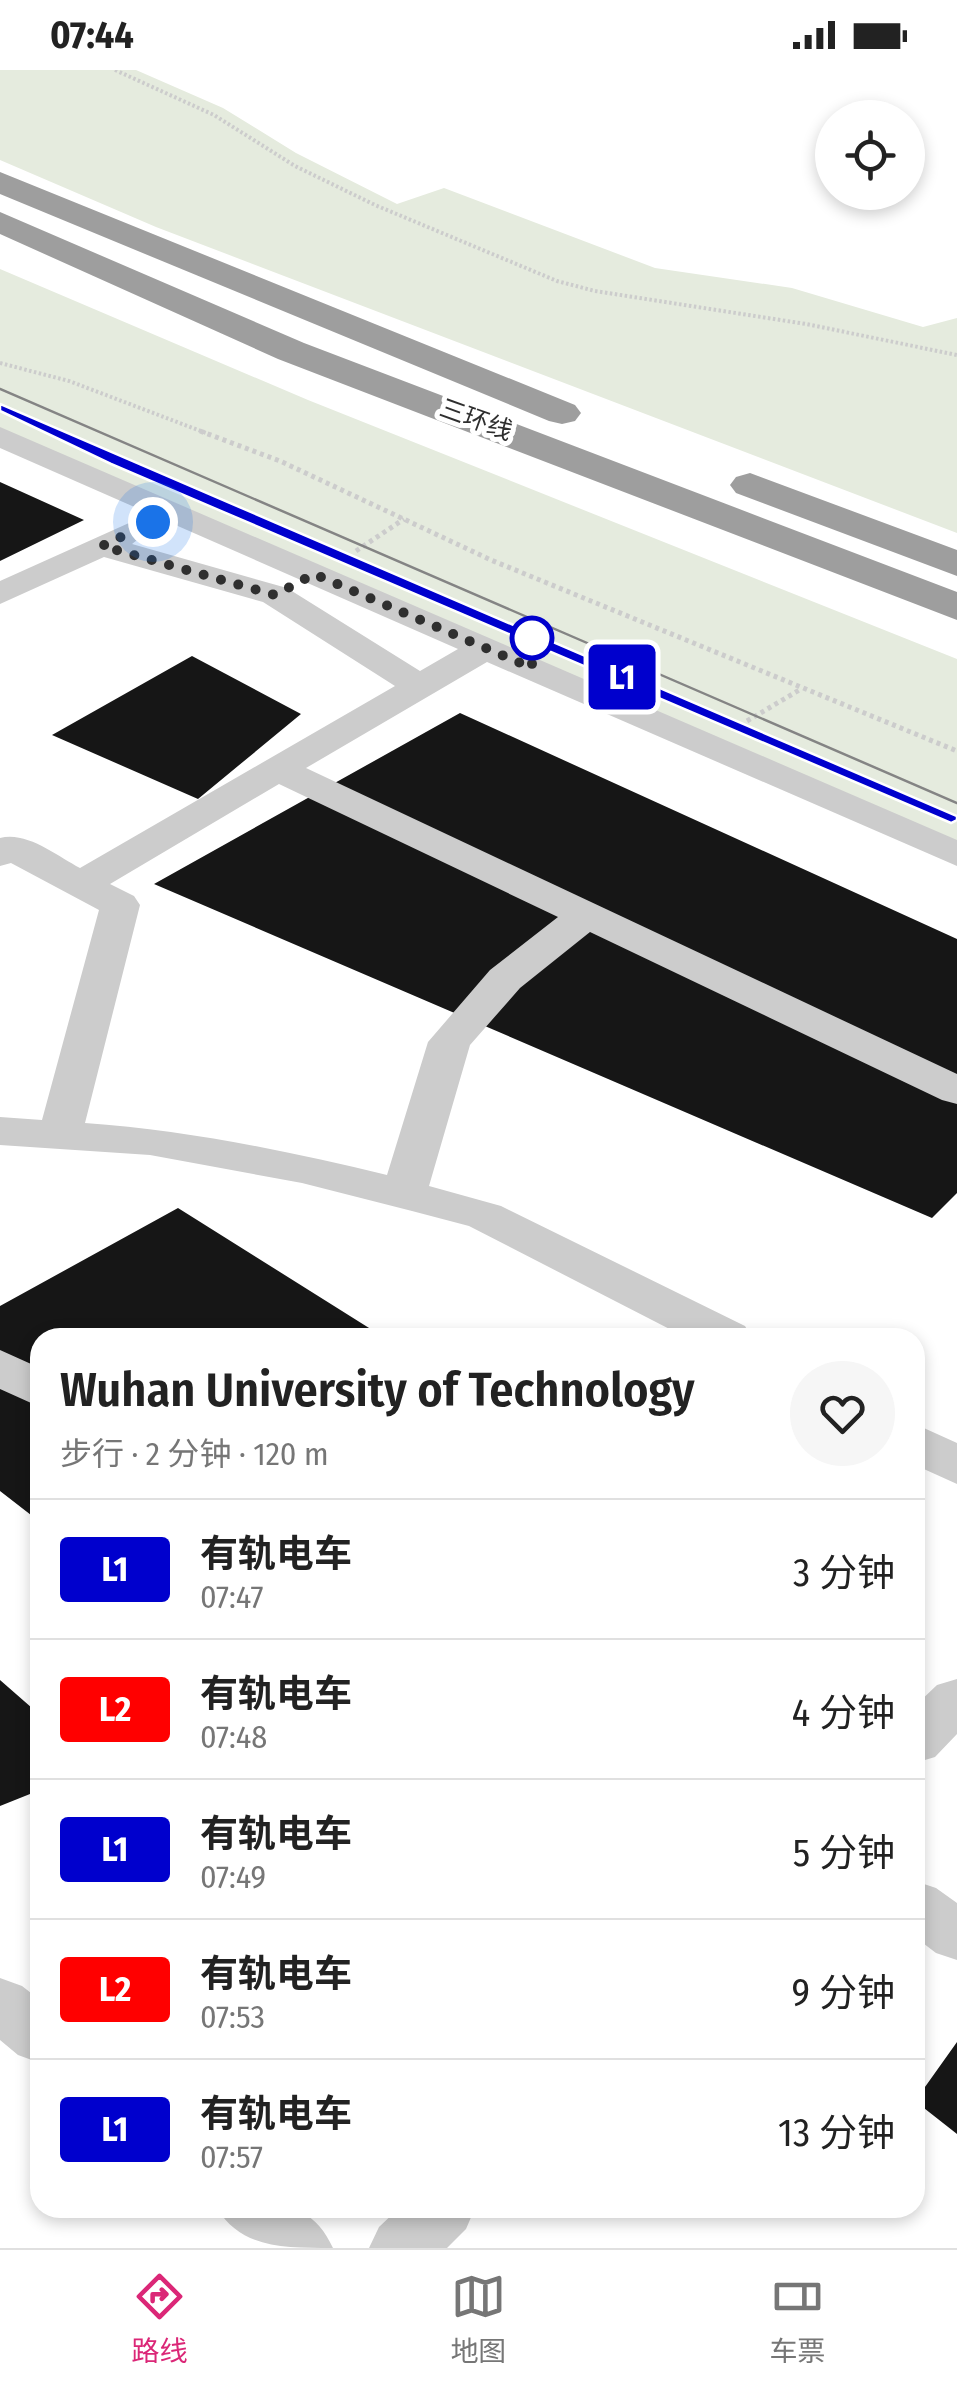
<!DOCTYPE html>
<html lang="zh">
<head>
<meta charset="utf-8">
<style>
	:root { --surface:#fff; --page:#f6f6f6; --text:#222; --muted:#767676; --line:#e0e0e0; --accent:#db2777 }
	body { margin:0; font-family:"Fira Sans Condensed","Noto Sans SC",sans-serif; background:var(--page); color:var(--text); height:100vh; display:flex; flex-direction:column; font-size:38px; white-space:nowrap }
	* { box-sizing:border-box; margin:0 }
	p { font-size:32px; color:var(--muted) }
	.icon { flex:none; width:55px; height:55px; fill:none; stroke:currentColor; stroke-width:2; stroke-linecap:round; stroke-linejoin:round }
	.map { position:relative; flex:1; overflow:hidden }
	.sheet { position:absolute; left:30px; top:1258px; width:895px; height:890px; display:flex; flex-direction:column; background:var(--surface); border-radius:30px; box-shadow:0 5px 15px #0003 }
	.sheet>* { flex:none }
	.badge { padding:0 20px; border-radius:8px; font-size:35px; line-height:65px }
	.tools { position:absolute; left:815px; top:30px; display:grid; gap:20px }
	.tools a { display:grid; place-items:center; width:110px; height:110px; border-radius:50%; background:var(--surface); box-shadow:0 5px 15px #0003; font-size:50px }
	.you { position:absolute; width:50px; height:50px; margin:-25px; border:8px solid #fff; border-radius:50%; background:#1a73e8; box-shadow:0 0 0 15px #1a73e833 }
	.map>.badge { position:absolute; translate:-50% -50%; box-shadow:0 0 0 5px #fff }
	.round { display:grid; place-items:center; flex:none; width:105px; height:105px; border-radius:52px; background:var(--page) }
	.summary { display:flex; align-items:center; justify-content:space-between; height:170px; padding:0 30px }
	h1 { font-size:48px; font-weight:600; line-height:75px }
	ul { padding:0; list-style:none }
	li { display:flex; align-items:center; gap:30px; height:140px; padding:0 30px; border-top:2px solid var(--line) }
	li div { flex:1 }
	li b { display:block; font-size:38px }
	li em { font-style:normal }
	li .badge { min-width:110px; font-weight:700; text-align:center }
	.status { display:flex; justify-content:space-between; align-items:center; height:70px; padding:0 50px; background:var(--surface); direction:ltr }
	.status svg { height:28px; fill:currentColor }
	.menu { display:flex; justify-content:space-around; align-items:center; height:140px; border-top:2px solid var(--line); background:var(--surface); font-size:28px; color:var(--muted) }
	.menu a { display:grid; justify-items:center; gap:5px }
	.menu .active { color:var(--accent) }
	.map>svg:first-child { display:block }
</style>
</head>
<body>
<div class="status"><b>07:44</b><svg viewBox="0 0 49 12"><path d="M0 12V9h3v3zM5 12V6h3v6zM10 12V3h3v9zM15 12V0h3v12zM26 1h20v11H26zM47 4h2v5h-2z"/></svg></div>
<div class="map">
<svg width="957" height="2178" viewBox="0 0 957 2178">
	<rect width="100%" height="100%" fill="#fff"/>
	<path fill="#e5ebde" d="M 0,0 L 136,0 L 223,38 L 296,83 L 397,134 L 444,118 L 655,198 L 792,218 L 923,257 L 957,248 L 957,463 L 156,157 L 0,90 Z
		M 0,199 L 308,330 L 957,589 L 957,772 L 0,359 Z"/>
	<path fill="#161616" d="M 0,412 L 84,450 L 0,491 Z
		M 192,586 L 301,644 L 198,729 L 52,665 Z
		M 460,643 L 957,869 L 957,1123 L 932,1148 L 154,814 Z
		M 178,1138 L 385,1268 L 40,1268 L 40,1452 L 0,1421 L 0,1236 Z
		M 0,1610 L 40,1645 L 40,1720 L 0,1736 Z
		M 957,1972 L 957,2064 L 915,2031 Z"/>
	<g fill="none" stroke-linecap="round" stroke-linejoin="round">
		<path stroke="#ccc" stroke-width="4" stroke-dasharray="2.5 2.5" stroke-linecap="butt" d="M 115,0 L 214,45 L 295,96 L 375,135 L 557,211 L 595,221 L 806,254 L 957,285
			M 0,293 L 69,311 L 206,363"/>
		<path stroke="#ccc" stroke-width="5" stroke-dasharray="4 4" stroke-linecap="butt" d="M 200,361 L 280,391 L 491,490 L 957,681
			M 356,481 L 404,449
			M 747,651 L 801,619"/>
		<path fill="#ccc" fill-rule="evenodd" d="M 0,357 L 957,770 L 957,796 L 487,592 L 306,698 L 957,1004 L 957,1034 L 942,1030 L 590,862 L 520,918 L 470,975 L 429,1116 L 501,1136 L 745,1256 L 752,1268 L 687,1268 L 469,1156 L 412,1141 L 302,1113 L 150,1085 L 0,1075 L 0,1047 L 42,1050 L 99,840 L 11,793 L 0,796 L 0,768 C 27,761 57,786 80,798 L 395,616 L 263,532 L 104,487 L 0,534 L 0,511 L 129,453 L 141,456 L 146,463 L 132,474 L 287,518 L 420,601 L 458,579 L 0,378 ZM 279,714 L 558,847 L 490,900 L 428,972 L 387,1105 C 287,1081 187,1060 85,1053 L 140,835 L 134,826 L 110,814 Z
			M 0,1280 L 40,1298 L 40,1337 L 0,1319 Z
			M 915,1354 L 957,1373 L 957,1414 L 915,1395 Z
			M 957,1609 L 957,1664 L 935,1687 L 915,1693 L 915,1636 L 937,1615 Z
			M 915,1811 L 936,1818 L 957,1833 L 957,1890 L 936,1883 L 915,1867 Z
			M 0,1908 L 22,1916 L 40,1930 L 40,1993 L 18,1985 L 0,1970 Z
			M 217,2138 C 267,2135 309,2125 333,2178 C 282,2178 241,2178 217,2138 Z
			M 399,2138 L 475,2138 L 466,2159 L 447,2178 L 369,2178 L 379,2157 Z"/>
		<path fill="#9e9e9e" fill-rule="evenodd" d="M 0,102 L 575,335 L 581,343 L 575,351 L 562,354 L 549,351 L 0,124 Z
			M 0,142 L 304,273 L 957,522 L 957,550 L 278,289 L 0,164 Z
			M 750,403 L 957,480 L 957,506 L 736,423 L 730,415 L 736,407 Z"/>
		<path stroke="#848484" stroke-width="2.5" d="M 0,319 L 957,733
			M 0,338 L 518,562
			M 551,576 L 957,750"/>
	</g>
	<path fill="#0000cd" stroke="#fff" stroke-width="2.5" d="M 0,334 L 957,746 L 957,750 L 951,753 L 111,394 L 0,341 Z"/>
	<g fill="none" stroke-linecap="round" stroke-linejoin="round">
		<path stroke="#2f2f2f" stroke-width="10" stroke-dasharray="0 18" d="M 153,452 L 102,476 L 275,525 L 314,504 L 532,598 L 532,568"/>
	</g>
	<circle fill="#fff" stroke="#0000cd" stroke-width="5" cx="532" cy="568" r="20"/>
	<g text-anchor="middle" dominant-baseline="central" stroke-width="10" stroke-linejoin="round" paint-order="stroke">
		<g font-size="25" fill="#2f2f2f" stroke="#fff">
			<text transform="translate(476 350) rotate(20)">三环线</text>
		</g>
	</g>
</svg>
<div class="tools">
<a><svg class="icon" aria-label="locate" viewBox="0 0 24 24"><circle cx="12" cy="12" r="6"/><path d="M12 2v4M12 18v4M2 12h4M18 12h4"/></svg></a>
</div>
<div class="you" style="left:153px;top:452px"></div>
<b class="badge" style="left:622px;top:607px;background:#0000cd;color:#fff">L1</b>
<section class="sheet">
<div class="summary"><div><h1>Wuhan University of Technology</h1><p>步行 · 2 分钟 · 120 m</p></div><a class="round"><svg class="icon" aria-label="heart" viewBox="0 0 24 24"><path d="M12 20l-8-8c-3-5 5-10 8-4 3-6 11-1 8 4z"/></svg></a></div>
<ul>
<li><span class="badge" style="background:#0000cd;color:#fff">L1</span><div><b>有轨电车</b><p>07:47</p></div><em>3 分钟</em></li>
<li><span class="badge" style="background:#f00;color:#fff">L2</span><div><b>有轨电车</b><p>07:48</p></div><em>4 分钟</em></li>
<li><span class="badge" style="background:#0000cd;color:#fff">L1</span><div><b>有轨电车</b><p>07:49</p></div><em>5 分钟</em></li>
<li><span class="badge" style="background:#f00;color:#fff">L2</span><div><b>有轨电车</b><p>07:53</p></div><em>9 分钟</em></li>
<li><span class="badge" style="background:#0000cd;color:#fff">L1</span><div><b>有轨电车</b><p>07:57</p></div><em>13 分钟</em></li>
</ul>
</section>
</div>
<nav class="menu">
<a class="active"><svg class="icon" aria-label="directions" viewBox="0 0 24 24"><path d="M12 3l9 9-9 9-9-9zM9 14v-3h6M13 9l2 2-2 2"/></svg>路线</a>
<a><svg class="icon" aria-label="map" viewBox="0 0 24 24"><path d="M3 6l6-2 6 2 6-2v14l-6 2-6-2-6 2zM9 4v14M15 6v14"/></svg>地图</a>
<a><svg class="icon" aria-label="tickets" viewBox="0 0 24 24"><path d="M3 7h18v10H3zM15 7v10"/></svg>车票</a>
</nav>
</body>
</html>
